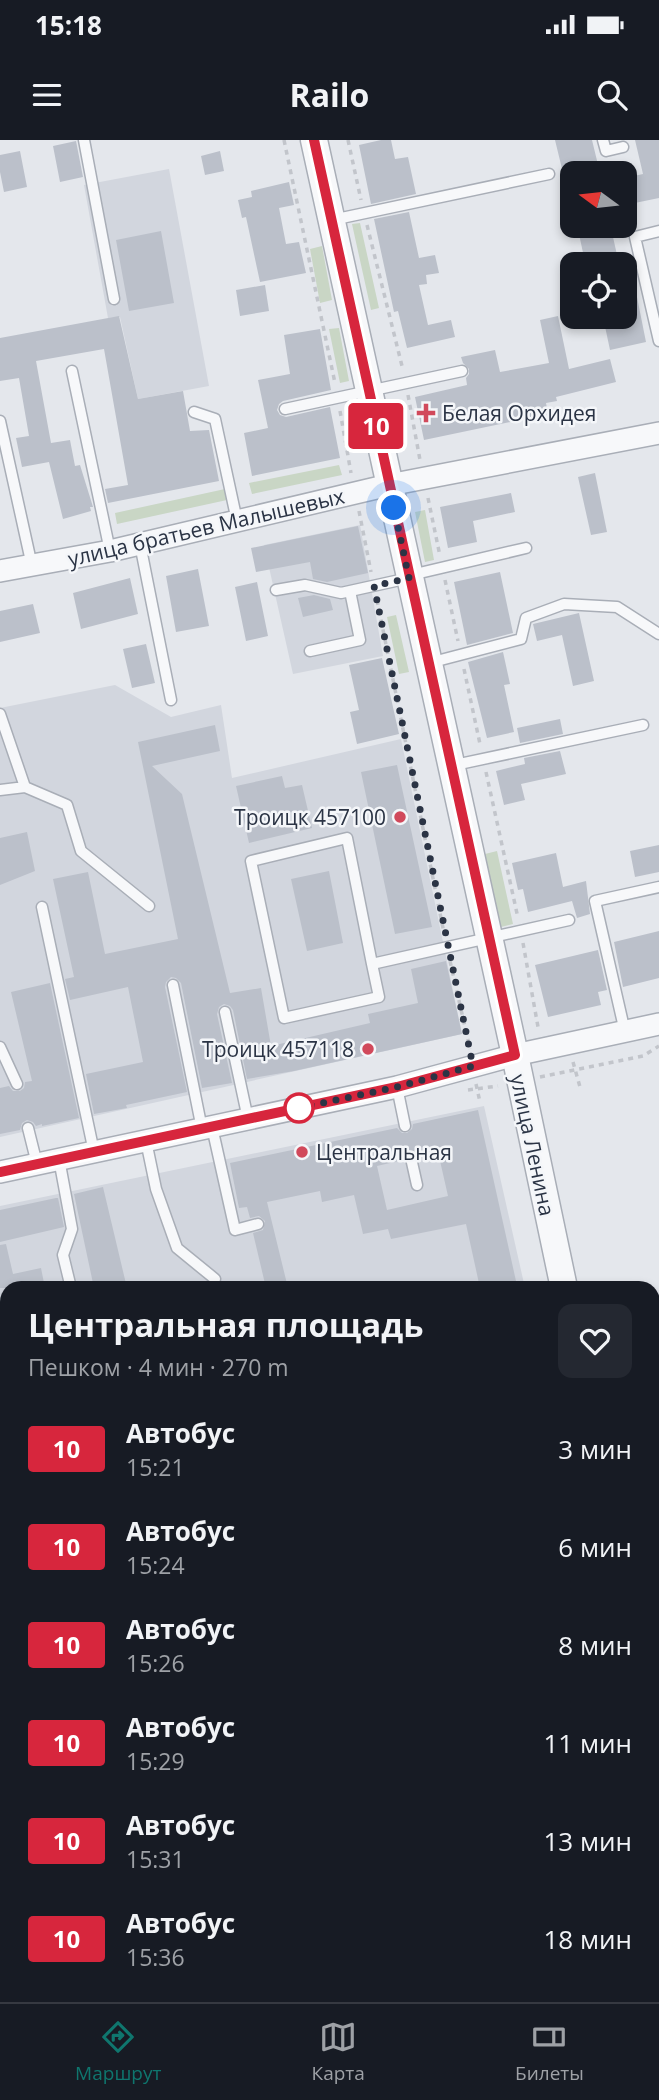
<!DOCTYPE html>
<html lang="ru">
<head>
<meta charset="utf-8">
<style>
	:root { --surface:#171b24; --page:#242831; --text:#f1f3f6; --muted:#9ea1a6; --line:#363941; --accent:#0f766e }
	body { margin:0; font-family:"Open Sans",sans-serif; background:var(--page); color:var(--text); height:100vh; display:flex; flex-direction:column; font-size:26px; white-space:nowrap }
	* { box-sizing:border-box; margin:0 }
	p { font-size:23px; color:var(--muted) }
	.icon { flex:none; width:38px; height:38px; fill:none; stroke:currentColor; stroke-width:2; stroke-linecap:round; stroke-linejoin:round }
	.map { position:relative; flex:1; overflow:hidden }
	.details { position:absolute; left:0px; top:1141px; width:660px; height:721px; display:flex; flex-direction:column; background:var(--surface); border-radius:21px 21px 0 0; box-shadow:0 4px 10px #0003 }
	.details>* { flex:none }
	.badge { padding:0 14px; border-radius:5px; font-size:24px; line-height:46px }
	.needle { width:46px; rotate:285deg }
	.tools { position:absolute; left:560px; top:21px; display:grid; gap:14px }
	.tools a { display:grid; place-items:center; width:77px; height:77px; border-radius:14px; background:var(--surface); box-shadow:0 4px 10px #0003; font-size:35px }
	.you { position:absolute; width:35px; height:35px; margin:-18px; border:5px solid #fff; border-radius:50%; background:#1a73e8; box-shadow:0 0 0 10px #1a73e833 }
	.map>.badge { position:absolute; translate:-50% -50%; box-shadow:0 0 0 4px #fff }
	.round { display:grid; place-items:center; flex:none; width:74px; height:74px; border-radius:14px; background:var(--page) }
	.summary { display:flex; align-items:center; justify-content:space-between; height:119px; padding:0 28px }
	h1 { font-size:33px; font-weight:700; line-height:52px }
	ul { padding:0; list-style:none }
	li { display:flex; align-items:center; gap:21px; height:98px; padding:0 28px }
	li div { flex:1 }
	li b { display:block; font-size:26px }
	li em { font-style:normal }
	li .badge { min-width:77px; font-weight:700; text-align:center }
	.status { display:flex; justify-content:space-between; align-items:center; height:49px; padding:0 35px; background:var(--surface); direction:ltr }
	.status svg { height:19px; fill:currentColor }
	header { display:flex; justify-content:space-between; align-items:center; height:91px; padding:0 28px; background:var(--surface); font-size:32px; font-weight:700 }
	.dock { display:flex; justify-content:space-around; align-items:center; height:98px; border-top:2px solid var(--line); background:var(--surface); font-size:19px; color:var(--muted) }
	.dock a { display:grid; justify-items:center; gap:4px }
	.dock .on { color:var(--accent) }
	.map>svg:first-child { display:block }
</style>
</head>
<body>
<div class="status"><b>15:18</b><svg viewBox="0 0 49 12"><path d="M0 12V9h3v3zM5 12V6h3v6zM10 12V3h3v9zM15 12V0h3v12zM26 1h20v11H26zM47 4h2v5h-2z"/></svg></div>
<header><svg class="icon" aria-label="menu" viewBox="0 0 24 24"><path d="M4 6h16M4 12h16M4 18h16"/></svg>Railo<svg class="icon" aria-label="search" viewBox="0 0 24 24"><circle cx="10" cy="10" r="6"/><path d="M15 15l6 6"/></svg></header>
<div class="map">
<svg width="659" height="1862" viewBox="0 0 659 1862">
	<rect width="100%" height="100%" fill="#e4e7ec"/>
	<path fill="#d2d6de" d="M 169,29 L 209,246 L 138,259 L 120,177 L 108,178 L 84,45 Z
		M 360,385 L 383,516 L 293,534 L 264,405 Z
		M 115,545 L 171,577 L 221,565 L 232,638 L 401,599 L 462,894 L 0,997 L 0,568 Z
		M 484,966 L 525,1148 L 7,1148 L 7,1321 L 0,1323 L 0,1066 Z
		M 7,1497 L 7,1639 L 0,1607 L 0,1499 Z
		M 653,1750 L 659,1785 L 659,1862 L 97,1862 L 129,1855 L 653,1855 Z"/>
	<path fill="#c9d6c5" d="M 360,83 L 379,168 L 371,170 L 352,84 Z
		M 322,106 L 332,160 L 320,163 L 310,109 Z
		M 339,188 L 349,241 L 340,243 L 329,189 Z
		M 339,325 L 342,335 L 252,354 L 249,343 Z
		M 225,349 L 227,360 L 117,384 L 115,373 Z
		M 425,370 L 434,420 L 425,422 L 415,372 Z
		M 396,475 L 409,532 L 399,534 L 387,477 Z
		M 497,711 L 513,784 L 501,787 L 485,714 Z"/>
	<path fill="#bbc0ca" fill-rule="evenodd" d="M 381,0 L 391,0 L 395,19 L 408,17 L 416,54 L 371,64 L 359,5 Z
		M 555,0 L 592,0 L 600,33 L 563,33 Z
		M 635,0 L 659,0 L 659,58 L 625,65 L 625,38 L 643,34 Z
		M 76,1 L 83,37 L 60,42 L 53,6 Z
		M 20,11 L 27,47 L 4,52 L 0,32 L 0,15 Z
		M 220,11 L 224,31 L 205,35 L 201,16 Z
		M 289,42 L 294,65 L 279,68 L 286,104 L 299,102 L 306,133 L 260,142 L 246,77 L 242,78 L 238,60 L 252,57 L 251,51 Z
		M 409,72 L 419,118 L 435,115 L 439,133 L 426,135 L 427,144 L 419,145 L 428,185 L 451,180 L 455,197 L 407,208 L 398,171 L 394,172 L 374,79 Z
		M 611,88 L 619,124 L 585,122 L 579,94 Z
		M 161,91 L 174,163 L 129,171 L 116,100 Z
		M 632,132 L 646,202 L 610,210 L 603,177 L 625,177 L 625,133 Z
		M 265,145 L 269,171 L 240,176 L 236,150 Z
		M 119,176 L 138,259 L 183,251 L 190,291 L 209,290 L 219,341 L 108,363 L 105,349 L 128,345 L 104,209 L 36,221 L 51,303 L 70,300 L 75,326 L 80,325 L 93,367 L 90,367 L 91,371 L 63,379 L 49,322 L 22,327 L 16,298 L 29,296 L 19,238 L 0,241 L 0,198 Z
		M 558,176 L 569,229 L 610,219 L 616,242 L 556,257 L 557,261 L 546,263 L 548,274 L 424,300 L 415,257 L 467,245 L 466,238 L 469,234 L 469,229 L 463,223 L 461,217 L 495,210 L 500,232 L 549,223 L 540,180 Z
		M 320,189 L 331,250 L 283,261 L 279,264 L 277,270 L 280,275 L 286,277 L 330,267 L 340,318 L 252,336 L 244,293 L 268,288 L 258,240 L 290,234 L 284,195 Z
		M 595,333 L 607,392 L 591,395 L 578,337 Z
		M 511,353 L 515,372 L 473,381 L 477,402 L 448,408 L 440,367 Z
		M 358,386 L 368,433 L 327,442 L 313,439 L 310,422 L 256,432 L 251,408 Z
		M 198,429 L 209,486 L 176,492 L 166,436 Z
		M 500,432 L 513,493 L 467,505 L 454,442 Z
		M 130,438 L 138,474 L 81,489 L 73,453 Z
		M 257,442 L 268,496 L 246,501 L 235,447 Z
		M 314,455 L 330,459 L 333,470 L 303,477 L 298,458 Z
		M 33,464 L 40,493 L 0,502 L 0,471 Z
		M 579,473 L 594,541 L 573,546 L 562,495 L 537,501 L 533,484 Z
		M 146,504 L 155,543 L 132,548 L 123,509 Z
		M 503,512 L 510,544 L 504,545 L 514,592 L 487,598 L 468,522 Z
		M 382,518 L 399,594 L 357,604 L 350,572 L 359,570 L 349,525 Z
		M 560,579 L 563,594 L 520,603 L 517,588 Z
		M 215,585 L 220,611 L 152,626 L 182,654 L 230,853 L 261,848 L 271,906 L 370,883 L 368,874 L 418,863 L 411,829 L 446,821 L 462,894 L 294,931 L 247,939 L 233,870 L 230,866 L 224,864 L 219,867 L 217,874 L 232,943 L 202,948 L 181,843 L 176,838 L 171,837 L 166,842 L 165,847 L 187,952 L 126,965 L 127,968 L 94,974 L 86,934 L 143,922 L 128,847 L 70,860 L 65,839 L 74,837 L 53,739 L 88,732 L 105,814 L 178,799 L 138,602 Z
		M 560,611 L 566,634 L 521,644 L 525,660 L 504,665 L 496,631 L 525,624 L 524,618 Z
		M 397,625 L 432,787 L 395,794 L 361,632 Z
		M 282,636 L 285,648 L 302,645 L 312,688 L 249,703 L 236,646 Z
		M 27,692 L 35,731 L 0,745 L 0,698 Z
		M 659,705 L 659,732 L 635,737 L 630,711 Z
		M 556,713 L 563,747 L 586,741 L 590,774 L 577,778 L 572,761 L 528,772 L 523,749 L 518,750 L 512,723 Z
		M 329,731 L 343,803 L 307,811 L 291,739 Z
		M 659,791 L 659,838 L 623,847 L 614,802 Z
		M 598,810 L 607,850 L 598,852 L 601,865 L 548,877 L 535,825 Z
		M 50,843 L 79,978 L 42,986 L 42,984 L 36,986 L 33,982 L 27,980 L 22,983 L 20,990 L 0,994 L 0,948 L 9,946 L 13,951 L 20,951 L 24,948 L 25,942 L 32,941 L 11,852 Z
		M 478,970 L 516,1141 L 480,1148 L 466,1084 L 391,1099 L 388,1089 L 363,1094 L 354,1055 L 322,1062 L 320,1051 L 267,1062 L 288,1148 L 266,1148 L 253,1093 L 263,1090 L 265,1081 L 259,1076 L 250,1078 L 247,1067 L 239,1068 L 230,1023 L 397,988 L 402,993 L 407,993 L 412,989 L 413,984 ZM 409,1011 L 414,1011 L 419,1016 L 438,1012 L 448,1056 L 387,1070 L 377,1026 L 403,1020 L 404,1015 Z
		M 103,1047 L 127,1148 L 94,1148 L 74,1054 Z
		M 56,1058 L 58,1058 L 64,1087 L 0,1102 L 0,1070 Z
		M 6,1104 L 13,1134 L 41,1128 L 45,1148 L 0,1148 L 0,1105 Z"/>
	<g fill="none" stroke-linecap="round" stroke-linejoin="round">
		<g stroke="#a9aeb7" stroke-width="13">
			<path id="service" d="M 84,0 L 114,159
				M 603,0 L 606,11 L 623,7
				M 332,80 L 549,34
				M 659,91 L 635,97 L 659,201
				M 72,231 L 110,411
				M 285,269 L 462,231
				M 194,272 L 215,279 L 237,381
				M 0,281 L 32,426
				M 140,404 L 171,560
				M 411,435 L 526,408
				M 276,450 L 305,445 L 341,453 L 409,438
				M 310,511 L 360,500 L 350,451
				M 429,523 L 521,499 L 526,478 L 564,464 L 617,467 L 659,494
				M 0,574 L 25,647 L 67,665 L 81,711 L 149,766
				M 450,626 L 643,585
				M 0,650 L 25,647
				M 42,767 L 94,1012
				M 372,824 L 379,857 L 284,878 L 251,721 L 347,698 L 372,824 L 569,780
				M 173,845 L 202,989
				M 225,872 L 248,979
				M 625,892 L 595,761 L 659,747
				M 0,907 L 17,944
				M 397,947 L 405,986
				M 212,987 L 235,1090 L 258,1084
				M 28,988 L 37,1024
				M 146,1001 L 156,1049 L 177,1108 L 215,1139
				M 411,1018 L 417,1045
				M 59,1019 L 72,1089 L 63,1115 L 71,1148
				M 653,1455 L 659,1454
				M 653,1605 L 659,1604
				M 451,1855 L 453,1862"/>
		</g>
		<g stroke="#a9aeb7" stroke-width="24">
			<path id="minor" d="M 0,431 L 110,411 L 389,345 L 659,293
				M 0,1032 L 397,947 L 515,915 L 659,884
				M 653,1312 L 659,1311
				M 653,1700 L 659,1699
				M 0,1850 L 7,1848"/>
		</g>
		<g stroke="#a9aeb7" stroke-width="29">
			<path id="tertiary" d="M 314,0 L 515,915 L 564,1148
				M 0,1454 L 7,1453
				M 653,1554 L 659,1584"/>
		</g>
		<path stroke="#c2c5cb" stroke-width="3.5" stroke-dasharray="5 5" stroke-linecap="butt" d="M 284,0 L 335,243
			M 348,0 L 361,60
			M 367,85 L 403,230
			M 408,255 L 420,320
			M 340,271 L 351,333
			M 428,358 L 440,416
			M 359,371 L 371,432
			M 445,440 L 458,501
			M 377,460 L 444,793
			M 464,529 L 480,604
			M 486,632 L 518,778
			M 523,803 L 538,887
			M 450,821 L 470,909
			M 573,922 L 580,947
			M 540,937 L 643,916 L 659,906
			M 476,944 L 480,962
			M 468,950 L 498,946
			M 0,1485 L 7,1484
			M 653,1736 L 659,1734
			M 85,1862 L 117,1855"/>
		<use href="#service" stroke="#f7f8fa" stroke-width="10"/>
		<use href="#minor" stroke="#f7f8fa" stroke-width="21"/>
		<use href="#tertiary" stroke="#f7f8fa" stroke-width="26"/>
	</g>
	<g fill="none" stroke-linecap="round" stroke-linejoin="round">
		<g stroke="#fff" stroke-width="16">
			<path id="line" d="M 0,1032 L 397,947 L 515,915 L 314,0"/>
		</g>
		<use href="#line" stroke="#d7263d" stroke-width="10"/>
		<path stroke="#2b3445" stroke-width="7" stroke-dasharray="0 12.6" d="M 299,968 L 397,947 L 473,926 L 374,446 L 409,438 L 394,368"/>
	</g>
	<g fill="#d1495b" stroke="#f4f6f9" stroke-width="2.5">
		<path d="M422.5 262.5h7v7h7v7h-7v7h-7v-7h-7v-7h7z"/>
		<circle cx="400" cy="677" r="7"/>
		<circle cx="368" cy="909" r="7"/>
		<circle cx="302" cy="1012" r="7"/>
	</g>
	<circle fill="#fff" stroke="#d7263d" stroke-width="3.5" cx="299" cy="968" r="14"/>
	<g text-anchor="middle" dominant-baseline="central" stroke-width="5" stroke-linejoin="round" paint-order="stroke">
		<g font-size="21" fill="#2b3445" stroke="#f4f6f9" text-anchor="start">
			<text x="442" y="273">Белая Орхидея</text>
			<text x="386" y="677" text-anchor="end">Троицк 457100</text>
			<text x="354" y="909" text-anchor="end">Троицк 457118</text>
			<text x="316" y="1012">Центральная</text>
		</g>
		<g font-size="21" fill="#2b3445" stroke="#f4f6f9">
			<text transform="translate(206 387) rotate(-13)">улица братьев Малышевых</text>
			<text transform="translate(533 1005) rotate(78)">улица Ленина</text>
		</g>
	</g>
</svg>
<div class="tools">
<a><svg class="needle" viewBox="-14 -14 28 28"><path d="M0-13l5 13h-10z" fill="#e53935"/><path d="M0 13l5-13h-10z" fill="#9ea1a6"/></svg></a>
<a><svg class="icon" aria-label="locate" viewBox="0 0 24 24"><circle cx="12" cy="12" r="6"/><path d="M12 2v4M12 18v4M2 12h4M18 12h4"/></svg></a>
</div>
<div class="you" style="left:394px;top:368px"></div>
<b class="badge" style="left:376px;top:286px;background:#d7263d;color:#fff">10</b>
<section class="details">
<div class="summary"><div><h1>Центральная площадь</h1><p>Пешком · 4 мин · 270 m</p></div><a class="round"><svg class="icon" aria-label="heart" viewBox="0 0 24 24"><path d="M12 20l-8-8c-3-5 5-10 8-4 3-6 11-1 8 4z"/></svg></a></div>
<ul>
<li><span class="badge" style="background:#d7263d;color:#fff">10</span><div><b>Автобус</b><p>15:21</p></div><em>3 мин</em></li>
<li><span class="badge" style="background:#d7263d;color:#fff">10</span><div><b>Автобус</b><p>15:24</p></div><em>6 мин</em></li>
<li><span class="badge" style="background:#d7263d;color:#fff">10</span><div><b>Автобус</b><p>15:26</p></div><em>8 мин</em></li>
<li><span class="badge" style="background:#d7263d;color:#fff">10</span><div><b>Автобус</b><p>15:29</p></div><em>11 мин</em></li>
<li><span class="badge" style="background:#d7263d;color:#fff">10</span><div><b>Автобус</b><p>15:31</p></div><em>13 мин</em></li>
<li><span class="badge" style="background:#d7263d;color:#fff">10</span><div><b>Автобус</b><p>15:36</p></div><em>18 мин</em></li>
</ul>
</section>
</div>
<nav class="dock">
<a class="on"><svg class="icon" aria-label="directions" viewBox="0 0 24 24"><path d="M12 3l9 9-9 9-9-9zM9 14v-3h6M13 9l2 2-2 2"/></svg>Маршрут</a>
<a><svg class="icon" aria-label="map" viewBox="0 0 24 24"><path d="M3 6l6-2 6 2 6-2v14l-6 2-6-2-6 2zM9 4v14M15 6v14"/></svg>Карта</a>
<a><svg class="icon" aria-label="tickets" viewBox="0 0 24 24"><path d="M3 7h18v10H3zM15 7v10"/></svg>Билеты</a>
</nav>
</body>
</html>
